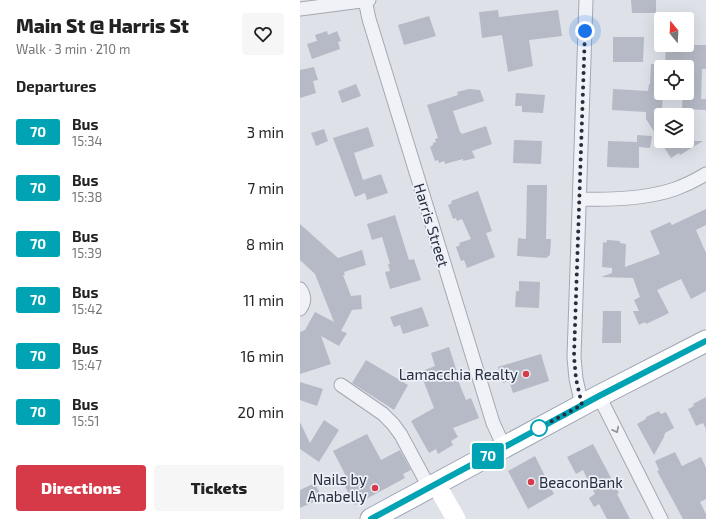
<!DOCTYPE html>
<html lang="en">
<head>
<meta charset="utf-8">
<style>
	:root { --surface:#fff; --page:#f6f6f6; --text:#222; --muted:#767676; --accent:#d63a48 }
	body { margin:0; font-family:"Exo 2",sans-serif; background:var(--page); color:var(--text); height:100vh; display:flex; flex-direction:column; font-size:15px; white-space:nowrap }
	* { box-sizing:border-box; margin:0 }
	p { font-size:13px; color:var(--muted) }
	.icon { flex:none; width:22px; height:22px; fill:none; stroke:currentColor; stroke-width:2; stroke-linecap:round; stroke-linejoin:round }
	.map { position:relative; flex:1; overflow:hidden }
	.panel { display:flex; flex-direction:column; background:var(--surface); width:300px }
	.panel>* { flex:none }
	.badge { padding:0 8px; border-radius:3px; font-size:14px; line-height:26px }
	.needle { width:26px; rotate:342deg }
	.fabs { position:absolute; left:354px; top:12px; display:grid; gap:8px }
	.fabs a { display:grid; place-items:center; width:40px; height:40px; border-radius:4px; background:var(--surface); box-shadow:0 4px 16px #0002; font-size:20px }
	.you { position:absolute; width:20px; height:20px; margin:-10px; border:3px solid #fff; border-radius:50%; background:#1a73e8; box-shadow:0 0 0 6px #1a73e833 }
	.map>.badge { position:absolute; translate:-50% -50%; box-shadow:0 0 0 2px #fff }
	h2 { padding:0 16px; font-size:15px; line-height:36px }
	.round { display:grid; place-items:center; flex:none; width:42px; height:42px; border-radius:4px; background:var(--page) }
	.summary { display:flex; align-items:center; justify-content:space-between; height:68px; padding:0 16px }
	h1 { font-size:19px; font-weight:800; line-height:30px }
	.button { display:flex; gap:8px; margin-top:auto; padding:8px 16px }
	.button a { flex:1; height:46px; border-radius:4px; background:var(--accent); color:#fff; font-size:16px; font-weight:800; line-height:46px; text-align:center }
	.button a+a { background:var(--page); color:var(--text) }
	ul { padding:0; list-style:none }
	li { display:flex; align-items:center; gap:12px; height:56px; padding:0 16px }
	li div { flex:1 }
	li b { display:block; font-size:15px }
	li em { font-style:normal }
	li .badge { min-width:44px; font-weight:700; text-align:center }
	main { display:flex; flex:1; min-height:0 }
	.map>svg:first-child { display:block }
</style>
</head>
<body>
<main>
<section class="panel">
<div class="summary"><div><h1>Main St @ Harris St</h1><p>Walk · 3 min · 210 m</p></div><a class="round"><svg class="icon" aria-label="heart" viewBox="0 0 24 24"><path d="M12 20l-8-8c-3-5 5-10 8-4 3-6 11-1 8 4z"/></svg></a></div>
<h2>Departures</h2>
<ul>
<li><span class="badge" style="background:#00a3b4;color:#fff">70</span><div><b>Bus</b><p>15:34</p></div><em>3 min</em></li>
<li><span class="badge" style="background:#00a3b4;color:#fff">70</span><div><b>Bus</b><p>15:38</p></div><em>7 min</em></li>
<li><span class="badge" style="background:#00a3b4;color:#fff">70</span><div><b>Bus</b><p>15:39</p></div><em>8 min</em></li>
<li><span class="badge" style="background:#00a3b4;color:#fff">70</span><div><b>Bus</b><p>15:42</p></div><em>11 min</em></li>
<li><span class="badge" style="background:#00a3b4;color:#fff">70</span><div><b>Bus</b><p>15:47</p></div><em>16 min</em></li>
<li><span class="badge" style="background:#00a3b4;color:#fff">70</span><div><b>Bus</b><p>15:51</p></div><em>20 min</em></li>
</ul>
<div class="button"><a>Directions</a><a>Tickets</a></div>
</section>
<div class="map">
<svg width="406" height="519" viewBox="0 0 406 519">
	<rect width="100%" height="100%" fill="#dee1e8"/>
	<path fill="#b5bac6" d="M 331,0 L 356,0 L 356,13 L 332,13 Z
		M 198,10 L 199,17 L 258,10 L 262,36 L 229,40 L 233,66 L 208,72 L 202,35 L 182,38 L 179,12 Z
		M 129,16 L 136,36 L 104,45 L 98,25 Z
		M 27,31 L 28,35 L 37,31 L 41,41 L 38,42 L 40,49 L 12,59 L 7,44 L 17,41 L 15,35 Z
		M 313,37 L 344,37 L 343,62 L 313,62 Z
		M 366,45 L 406,45 L 406,69 L 402,69 L 401,99 L 406,99 L 406,110 L 382,109 L 383,93 L 387,93 L 387,67 L 365,67 Z
		M 351,64 L 361,64 L 361,93 L 363,93 L 362,110 L 360,110 L 360,141 L 346,119 L 346,112 L 312,110 L 313,89 L 348,91 L 349,84 L 350,84 Z
		M 14,67 L 18,80 L 13,81 L 16,93 L 0,98 L 0,70 Z
		M 56,84 L 61,96 L 42,103 L 38,91 Z
		M 169,89 L 180,90 L 184,101 L 153,111 L 160,132 L 162,134 L 186,126 L 192,144 L 172,151 L 175,158 L 163,161 L 163,159 L 145,164 L 144,161 L 139,163 L 138,160 L 135,161 L 130,147 L 133,145 L 133,143 L 136,142 L 135,139 L 138,138 L 127,105 L 158,95 L 157,92 Z
		M 216,93 L 245,95 L 243,113 L 222,112 L 222,106 L 215,106 Z
		M 68,127 L 74,146 L 54,153 L 63,180 L 81,174 L 88,193 L 67,200 L 65,193 L 55,197 L 33,138 Z
		M 24,129 L 28,141 L 16,146 L 11,133 Z
		M 337,135 L 352,136 L 350,148 L 339,147 L 339,168 L 307,167 L 308,141 L 337,142 Z
		M 214,140 L 242,141 L 241,164 L 213,163 Z
		M 360,141 L 403,141 L 380,155 L 379,153 L 371,158 Z
		M 227,185 L 247,185 L 246,239 L 251,239 L 250,255 L 246,258 L 217,256 L 218,238 L 226,239 Z
		M 178,191 L 192,231 L 186,233 L 195,257 L 167,268 L 164,260 L 161,261 L 156,247 L 160,245 L 159,243 L 171,239 L 162,219 L 157,221 L 156,218 L 153,219 L 148,205 L 152,203 L 151,201 Z
		M 406,209 L 406,225 L 396,230 L 406,253 L 406,291 L 391,299 L 381,279 L 357,290 L 369,313 L 346,324 L 345,322 L 339,325 L 333,311 L 339,311 L 334,300 L 340,297 L 333,278 L 301,277 L 312,273 L 312,268 L 302,267 L 303,242 L 306,243 L 307,240 L 320,241 L 320,243 L 326,244 L 325,267 L 360,254 L 350,231 L 370,222 L 372,225 Z
		M 95,215 L 109,260 L 114,259 L 121,280 L 90,289 L 85,272 L 90,271 L 88,264 L 90,264 L 82,237 L 72,240 L 67,224 Z
		M 0,224 L 38,258 L 62,250 L 66,265 L 44,272 L 45,275 L 43,275 L 51,296 L 61,295 L 62,309 L 52,310 L 41,331 L 47,333 L 39,346 L 21,336 L 31,364 L 0,374 L 0,332 L 5,330 L 15,312 L 34,322 L 15,274 L 0,260 Z
		M 219,281 L 240,282 L 239,308 L 215,307 L 216,291 L 219,291 Z
		M 122,307 L 129,326 L 103,334 L 100,325 L 94,327 L 90,317 Z
		M 303,311 L 321,311 L 321,343 L 302,343 Z
		M 149,347 L 157,372 L 155,373 L 166,400 L 171,398 L 179,418 L 153,428 L 158,437 L 151,441 L 153,445 L 138,454 L 136,449 L 129,453 L 111,421 L 134,408 L 120,372 L 135,366 L 131,353 Z
		M 241,354 L 249,381 L 213,393 L 209,381 L 203,383 L 198,367 Z
		M 66,360 L 108,385 L 94,410 L 52,383 Z
		M 0,382 L 23,389 L 17,406 L 0,400 Z
		M 406,397 L 406,429 L 403,423 L 396,426 L 388,409 L 394,406 L 393,404 Z
		M 359,411 L 361,414 L 366,412 L 374,428 L 365,433 L 364,437 L 354,455 L 337,424 L 346,419 L 346,417 Z
		M 24,420 L 39,430 L 19,462 L 0,449 L 0,422 L 10,443 Z
		M 67,434 L 81,460 L 100,450 L 111,470 L 103,474 L 105,478 L 55,505 L 42,481 L 47,478 L 33,451 Z
		M 293,444 L 319,493 L 317,494 L 330,519 L 307,519 L 299,504 L 294,507 L 289,498 L 295,494 L 283,470 L 276,474 L 267,457 Z
		M 375,452 L 382,466 L 401,457 L 406,468 L 406,499 L 400,502 L 406,514 L 406,519 L 383,519 L 357,471 L 359,470 L 355,461 Z
		M 235,456 L 254,494 L 228,509 L 208,471 Z
		M 15,483 L 22,498 L 0,508 L 0,490 Z"/>
	<g fill="none" stroke-linecap="round" stroke-linejoin="round">
		<g stroke="#a3a8b2" stroke-width="15">
			<path id="street" d="M 65,0 L 69,19 L 193,423 L 204,447
				M 0,9 L 69,0
				M 280,199 C 311,200 346,199 375,189 C 386,185 396,180 406,174
				M 0,289 C 5,296 5,302 0,309
				M 41,385 L 83,414 L 93,424 L 101,435 L 129,487
				M 299,396 L 361,519
				M 282,405 L 276,379 L 274,357 L 286,0"/>
		</g>
		<g stroke="#9ca5b5" stroke-width="23">
			<path id="primary" d="M 71,519 L 299,396 L 406,341"/>
		</g>
		<use href="#street" stroke="#f1f2f7" stroke-width="13"/>
		<path stroke="#fff" stroke-width="19" d="M 136,484 L 156,519"/>
		<use href="#primary" stroke="#fff" stroke-width="21"/>
	</g>
	<defs><path id="oneway-chevron" d="M-2-3.5L2.5 0L-2 3.5" fill="none" stroke-width="1.6" stroke-linecap="round" stroke-linejoin="round"/></defs>
	<use stroke="#8c909c" href="#oneway-chevron" transform="translate(316 430) rotate(63)"/>
	<g fill="none" stroke-linecap="round" stroke-linejoin="round">
		<g stroke="#fff" stroke-width="9">
			<path id="line" d="M 71,519 L 299,396 L 406,341"/>
		</g>
		<use href="#line" stroke="#00a3b4" stroke-width="6"/>
		<path stroke="#262e40" stroke-width="4" stroke-dasharray="0 7.2" d="M 239,428 L 282,405 L 276,379 L 274,356 L 285,31"/>
	</g>
	<g fill="#d63a48" stroke="#edf0f6" stroke-width="1.5">
		<circle cx="226" cy="374" r="4"/>
		<circle cx="231" cy="482" r="4"/>
		<circle cx="75" cy="488" r="4"/>
	</g>
	<circle fill="#fff" stroke="#00a3b4" stroke-width="2" cx="239" cy="428" r="8"/>
	<g text-anchor="middle" dominant-baseline="central" stroke-width="3.5" stroke-linejoin="round" paint-order="stroke">
		<g font-size="15" fill="#262e40" stroke="#edf0f6">
			<text transform="translate(132 225) rotate(73)">Harris Street</text>
		</g>
		<g font-size="15" fill="#262e40" stroke="#edf0f6" text-anchor="end">
			<text x="218" y="374">Lamacchia Realty</text>
			<text x="67" y="479">Nails by<tspan x="67" dy="17">Anabelly</tspan></text>
			<text x="239" y="482" text-anchor="start">BeaconBank</text>
		</g>
	</g>
</svg>
<div class="fabs">
<a><svg class="needle" viewBox="-14 -14 28 28"><path d="M0-13l5 13h-10z" fill="#e53935"/><path d="M0 13l5-13h-10z" fill="#767676"/></svg></a>
<a><svg class="icon" aria-label="locate" viewBox="0 0 24 24"><circle cx="12" cy="12" r="6"/><path d="M12 2v4M12 18v4M2 12h4M18 12h4"/></svg></a>
<a><svg class="icon" aria-label="layers" viewBox="0 0 24 24"><path d="M12 4l9 5-9 5-9-5zM3 14l9 5 9-5"/></svg></a>
</div>
<div class="you" style="left:285px;top:31px"></div>
<b class="badge" style="left:188px;top:456px;background:#00a3b4;color:#fff">70</b>
</div>
</main>
</body>
</html>
